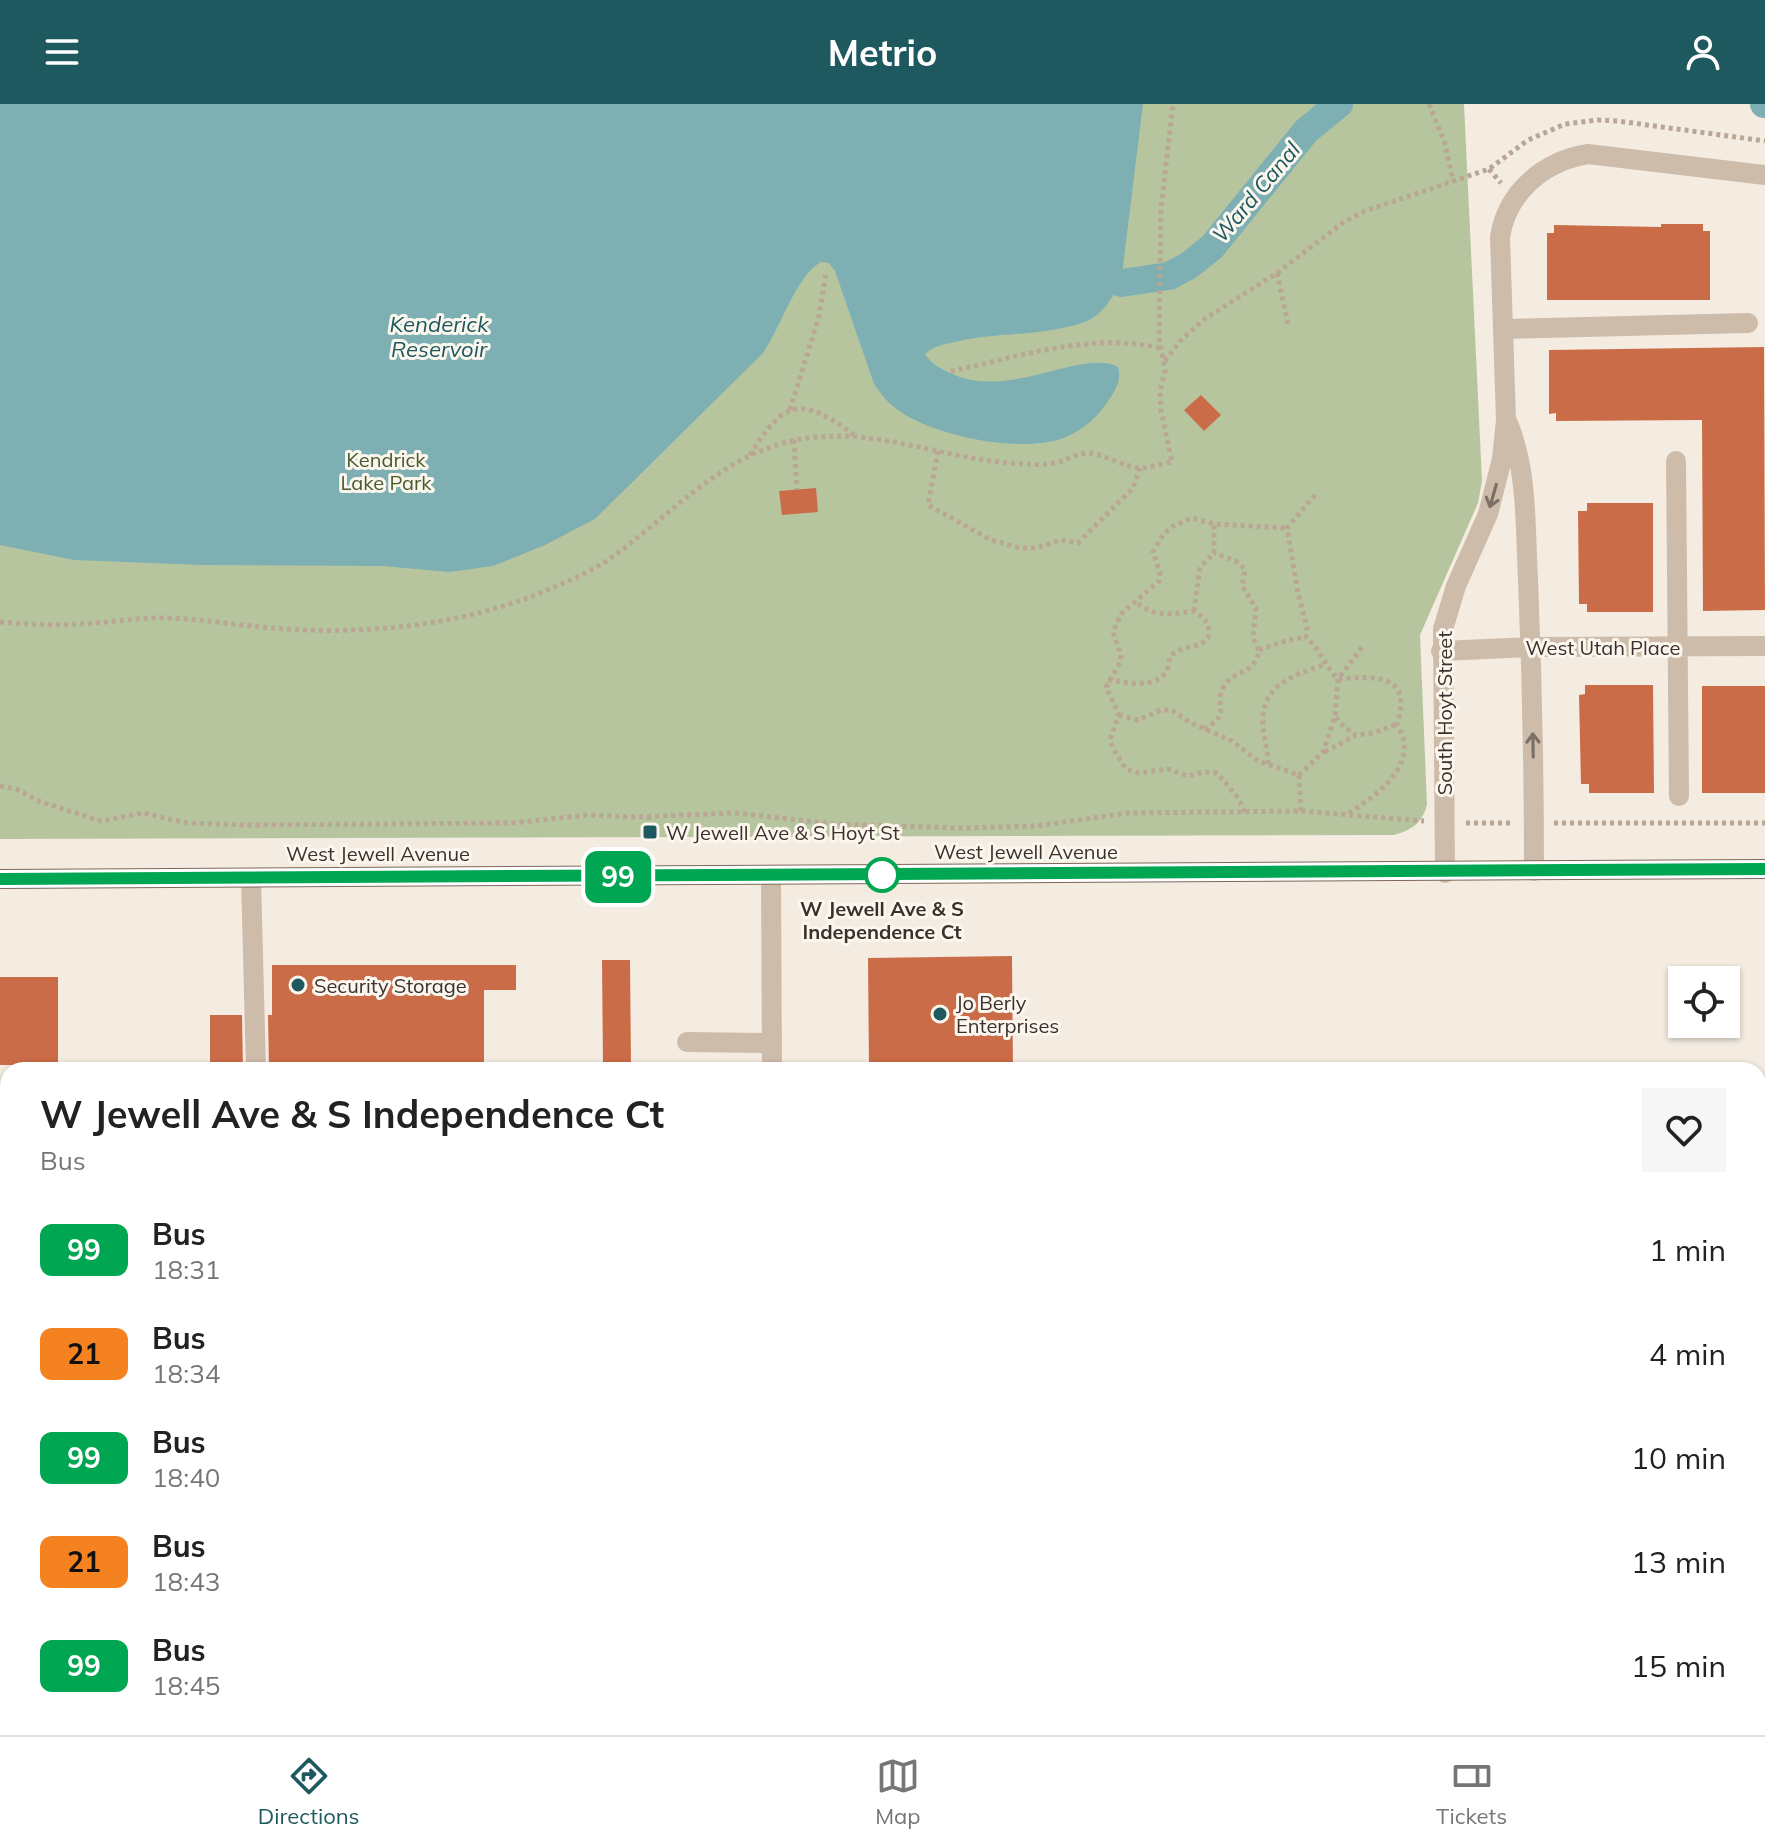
<!DOCTYPE html>
<html lang="en">
<head>
<meta charset="utf-8">
<style>
	:root { --surface:#fff; --page:#f6f6f6; --text:#222; --muted:#767676; --line:#e0e0e0; --accent:#1e595f }
	body { margin:0; font-family:Mulish,sans-serif; background:var(--page); color:var(--text); height:100vh; display:flex; flex-direction:column; font-size:30px; white-space:nowrap }
	* { box-sizing:border-box; margin:0 }
	p { font-size:26px; color:var(--muted) }
	.icon { flex:none; width:44px; height:44px; fill:none; stroke:currentColor; stroke-width:2; stroke-linecap:round; stroke-linejoin:round }
	.map { position:relative; flex:1; overflow:hidden }
	.details { position:absolute; left:0px; top:958px; width:1766px; height:674px; display:flex; flex-direction:column; background:var(--surface); border-radius:24px 24px 0 0; box-shadow:0 2px 6px #0004 }
	.details>* { flex:none }
	.badge { padding:0 16px; border-radius:12px; font-size:28px; line-height:52px }
	.fabs { position:absolute; left:1668px; top:862px; display:grid; gap:16px }
	.fabs a { display:grid; place-items:center; width:72px; height:72px; border-radius:0px; background:var(--surface); box-shadow:0 2px 6px #0004; font-size:40px }
	.map>.badge { position:absolute; translate:-50% -50%; box-shadow:0 0 0 4px #fff }
	.round { display:grid; place-items:center; flex:none; width:84px; height:84px; border-radius:0px; background:var(--page) }
	.headline { display:flex; align-items:center; justify-content:space-between; height:136px; padding:0 40px }
	h1 { font-size:38px; font-weight:700; line-height:60px }
	ul { padding:0; list-style:none }
	li { display:flex; align-items:center; gap:24px; height:104px; padding:0 40px }
	li div { flex:1 }
	li b { display:block; font-size:30px }
	li em { font-style:normal }
	li .badge { min-width:88px; font-weight:700; text-align:center }
	header { display:flex; justify-content:space-between; align-items:center; height:104px; padding:0 40px; background:var(--accent); color:#fff; font-size:36px; font-weight:700 }
	.dock { display:flex; justify-content:space-around; align-items:center; height:112px; border-top:2px solid var(--line); background:var(--surface); font-size:22px; color:var(--muted) }
	.dock a { display:grid; justify-items:center; gap:4px }
	.dock .current { color:var(--accent) }
	.map>svg:first-child { display:block }
</style>
</head>
<body>
<header><svg class="icon" aria-label="menu" viewBox="0 0 24 24"><path d="M4 6h16M4 12h16M4 18h16"/></svg>Metrio<svg class="icon" aria-label="person" viewBox="0 0 24 24"><circle cx="12" cy="8" r="4"/><path d="M4 21q1-7 8-7t8 7"/></svg></header>
<div class="map">
<svg width="1765" height="1631" viewBox="0 0 1765 1631">
	<rect width="100%" height="100%" fill="#f4ece1"/>
	<path fill="#b7c59f" d="M 0,0 L 1464,0 L 1482,377 L 1478,399 L 1420,531 L 1427,701 C 1422,719 1412,726 1394,731 L 0,735 Z
		M 28,1624 L 642,1624 L 642,1631 L 28,1631 Z"/>
	<path fill="#7eafb3" d="M 0,0 L 1143,0 L 1121,178 C 1113,192 1104,209 1089,216 C 1054,232 999,228 960,237 C 947,240 934,241 925,250 C 932,261 943,266 955,271 C 1010,295 1084,244 1118,263 C 1122,276 1115,287 1108,297 C 1097,314 1084,325 1066,333 C 1024,351 929,332 894,303 C 886,297 880,288 874,280 L 835,167 L 829,159 L 821,158 C 796,172 781,223 763,249 L 595,415 L 545,441 L 493,462 L 449,468 L 383,462 L 202,461 L 74,456 L 0,441 Z"/>
	<g fill="none" stroke-linecap="round" stroke-linejoin="round">
		<path stroke="#7eafb3" stroke-width="8" d="M 875,1624 L 876,1631"/>
		<path stroke="#7eafb3" stroke-width="28" d="M 1764,0 L 1765,0
			M 1121,179 L 1169,172 L 1188,162 L 1212,143 L 1306,27 L 1339,0"/>
	</g>
	<path fill="#cb6c48" d="M 1661,120 L 1703,120 L 1703,127 L 1710,127 L 1710,196 L 1547,196 L 1547,129 L 1554,129 L 1554,121 L 1661,123 Z
		M 1764,243 L 1765,506 L 1703,507 L 1702,316 L 1556,317 L 1556,309 L 1549,310 L 1549,246 Z
		M 1201,291 L 1221,311 L 1204,327 L 1184,306 Z
		M 816,384 L 818,408 L 782,411 L 779,387 Z
		M 1587,399 L 1653,399 L 1653,508 L 1587,508 L 1587,500 L 1579,500 L 1578,407 L 1587,407 Z
		M 1585,581 L 1653,581 L 1654,689 L 1589,689 L 1589,680 L 1581,680 L 1579,591 L 1585,590 Z
		M 1702,582 L 1765,582 L 1765,689 L 1702,689 Z
		M 1012,852 L 1013,966 L 869,966 L 868,854 Z
		M 602,856 L 630,856 L 631,963 L 603,963 Z
		M 272,861 L 516,861 L 516,886 L 484,886 L 484,966 L 269,966 L 268,911 L 272,911 Z
		M 0,873 L 58,873 L 58,961 L 0,961 Z
		M 210,911 L 242,911 L 243,966 L 210,966 Z"/>
	<g fill="none" stroke-linecap="round" stroke-linejoin="round">
		<path stroke="#baa695" stroke-width="5" stroke-dasharray="4 4" stroke-linecap="butt" d="M 1429,0 L 1445,40 L 1453,77
			M 1489,65 L 1501,79
			M 1277,169 L 1288,220
			M 1165,257 L 1180,237 L 1203,216 L 1277,169 L 1344,118 L 1365,107 L 1489,65 L 1528,36 L 1565,20 L 1598,16 L 1618,17 L 1765,37
			M 951,267 C 1018,253 1091,228 1160,244
			M 790,306 L 819,212 L 826,169
			M 794,336 L 797,385
			M 938,347 L 928,401 L 991,436 L 1020,444 L 1036,444 L 1060,436 L 1078,439 L 1133,384 L 1140,364
			M 750,351 C 784,295 802,292 854,331
			M 1315,391 L 1287,424 L 1298,489 L 1307,523 L 1306,533 C 1320,545 1325,562 1338,575 C 1375,572 1413,569 1397,620 C 1422,661 1377,690 1347,711
			M 1194,507 L 1200,463 L 1214,449 L 1214,420
			M 0,518 C 27,520 53,522 80,520 C 109,519 137,513 166,514 C 202,515 236,521 271,524 C 368,532 473,521 561,480 C 576,474 592,466 605,458 C 667,416 719,351 796,336 C 875,320 950,359 1028,360 C 1038,361 1050,360 1059,358 C 1069,355 1078,349 1088,349 C 1106,350 1124,364 1142,364 C 1151,363 1162,360 1172,358 L 1161,306 L 1160,288 L 1165,266 L 1159,234 L 1161,105 L 1173,0
			M 1259,546 L 1289,536 L 1306,533
			M 1108,576 C 1125,578 1158,586 1167,566 C 1170,559 1168,553 1174,549 C 1186,541 1198,545 1208,534 C 1211,520 1205,514 1194,507 C 1171,510 1155,514 1136,498
			M 1119,611 L 1138,616 L 1161,606 L 1172,606 L 1191,619 L 1232,637 L 1258,657 L 1299,671
			M 1336,613 L 1344,623 L 1356,631
			M 1204,625 C 1234,609 1212,602 1224,582 C 1235,564 1254,573 1259,546 L 1253,533 L 1256,504 L 1242,482 L 1245,465 L 1236,457 L 1214,449
			M 1325,648 L 1356,631 L 1373,629 L 1397,620
			M 1268,660 C 1268,647 1264,635 1263,622 C 1260,582 1292,571 1324,561
			M 1299,671 L 1323,648 L 1335,612 L 1338,575 L 1363,542
			M 1299,671 L 1301,707
			M 0,682 L 16,685 L 41,698 L 101,717 L 143,709 L 187,719 L 247,721 L 512,719 L 588,711 L 635,713 L 736,709 L 833,720 L 962,724 L 1036,722 L 1128,709 L 1301,707 L 1424,717
			M 1245,708 L 1238,694 L 1217,669 L 1204,668 L 1188,672 L 1168,665 L 1139,669 L 1126,665 L 1112,643 L 1111,633 L 1119,611 L 1106,583 L 1120,559 L 1121,551 L 1113,528 L 1121,510 L 1159,477 L 1160,469 L 1153,448 L 1163,431 L 1173,422 L 1192,414 L 1214,420 L 1287,424
			M 649,712 L 650,728
			M 1466,719 L 1512,719
			M 1554,719 L 1765,719"/>
		<path stroke="#cebcab" stroke-width="20" d="M 1503,225 L 1748,219
			M 1508,319 C 1528,368 1525,423 1528,475 C 1532,572 1534,670 1534,767
			M 1676,357 L 1679,692
			M 1441,547 L 1531,543 L 1765,542
			M 1445,769 L 1443,525 L 1456,482 L 1488,410 L 1502,355 L 1506,316 L 1500,133 C 1507,88 1544,57 1588,50 L 1765,71
			M 771,772 L 772,966
			M 251,774 L 256,966
			M 687,938 L 772,939
			M 0,1012 L 8,1015
			M 0,1173 L 8,1172
			M 0,1368 L 8,1368"/>
		<path stroke="#7e685b" stroke-width="20" d="M 0,775 L 1765,765"/>
	</g>
	<defs><path id="oneway-shaft" d="M-6 0H5M1.5-3L5.5 0L1.5 3" fill="none" stroke-width="1.6" stroke-linecap="round" stroke-linejoin="round" transform="scale(2)"/></defs>
	<g stroke="#7d6f65">
		<use href="#oneway-shaft" transform="translate(1493 392) rotate(106)"/>
		<use href="#oneway-shaft" transform="translate(1533 641) rotate(-91)"/>
	</g>
	<g fill="none" stroke-linecap="round" stroke-linejoin="round">
		<g stroke="#fff" stroke-width="18">
			<path id="line" d="M 0,775 L 1765,765"/>
		</g>
		<use href="#line" stroke="#00a651" stroke-width="12"/>
	</g>
	<g fill="#1e595f" stroke="#fbf6ee" stroke-width="3">
		<rect x="642" y="720" width="16" height="16" rx="4"/>
		<circle cx="298" cy="881" r="8"/>
		<circle cx="940" cy="910" r="8"/>
	</g>
	<circle fill="#fff" stroke="#00a651" stroke-width="4" cx="882" cy="771" r="16"/>
	<g text-anchor="middle" dominant-baseline="central" stroke-width="6" stroke-linejoin="round" paint-order="stroke">
		<g font-size="20" fill="#495b2d" stroke="#fbf6ee">
			<text x="386" y="355">Kendrick<tspan x="386" dy="23">Lake Park</tspan></text>
		</g>
		<g font-size="20" fill="#3b302b" stroke="#fbf6ee">
			<text x="1603" y="543">West Utah Place</text>
			<text transform="translate(1444 609) rotate(-90)">South Hoyt Street</text>
			<text x="1026" y="747">West Jewell Avenue</text>
			<text x="378" y="749">West Jewell Avenue</text>
		</g>
		<g font-size="20" fill="#3b302b" stroke="#fbf6ee" text-anchor="start">
			<text x="666" y="728">W Jewell Ave &amp; S Hoyt St</text>
			<text x="314" y="881">Security Storage</text>
			<text x="956" y="898">Jo Berly<tspan x="956" dy="23">Enterprises</tspan></text>
		</g>
		<g font-size="20" font-weight="bold" fill="#3b302b" stroke="#fbf6ee">
			<text x="882" y="804">W Jewell Ave &amp; S<tspan x="882" dy="23">Independence Ct</tspan></text>
		</g>
		<g font-size="22" font-style="italic" fill="#1e595f" stroke="#fbf6ee">
			<text transform="translate(1256 88) rotate(-50)">Ward Canal</text>
			<text x="439" y="220">Kenderick<tspan x="439" dy="25">Reservoir</tspan></text>
		</g>
	</g>
</svg>
<div class="fabs">
<a><svg class="icon" aria-label="locate" viewBox="0 0 24 24"><circle cx="12" cy="12" r="6"/><path d="M12 2v4M12 18v4M2 12h4M18 12h4"/></svg></a>
</div>
<b class="badge" style="left:618px;top:773px;background:#00a651;color:#fff">99</b>
<section class="details">
<div class="headline"><div><h1>W Jewell Ave &amp; S Independence Ct</h1><p>Bus</p></div><a class="round"><svg class="icon" aria-label="heart" viewBox="0 0 24 24"><path d="M12 20l-8-8c-3-5 5-10 8-4 3-6 11-1 8 4z"/></svg></a></div>
<ul>
<li><span class="badge" style="background:#00a651;color:#fff">99</span><div><b>Bus</b><p>18:31</p></div><em>1 min</em></li>
<li><span class="badge" style="background:#f58220;color:#111">21</span><div><b>Bus</b><p>18:34</p></div><em>4 min</em></li>
<li><span class="badge" style="background:#00a651;color:#fff">99</span><div><b>Bus</b><p>18:40</p></div><em>10 min</em></li>
<li><span class="badge" style="background:#f58220;color:#111">21</span><div><b>Bus</b><p>18:43</p></div><em>13 min</em></li>
<li><span class="badge" style="background:#00a651;color:#fff">99</span><div><b>Bus</b><p>18:45</p></div><em>15 min</em></li>
</ul>
</section>
</div>
<nav class="dock">
<a class="current"><svg class="icon" aria-label="directions" viewBox="0 0 24 24"><path d="M12 3l9 9-9 9-9-9zM9 14v-3h6M13 9l2 2-2 2"/></svg>Directions</a>
<a><svg class="icon" aria-label="map" viewBox="0 0 24 24"><path d="M3 6l6-2 6 2 6-2v14l-6 2-6-2-6 2zM9 4v14M15 6v14"/></svg>Map</a>
<a><svg class="icon" aria-label="tickets" viewBox="0 0 24 24"><path d="M3 7h18v10H3zM15 7v10"/></svg>Tickets</a>
</nav>
</body>
</html>
